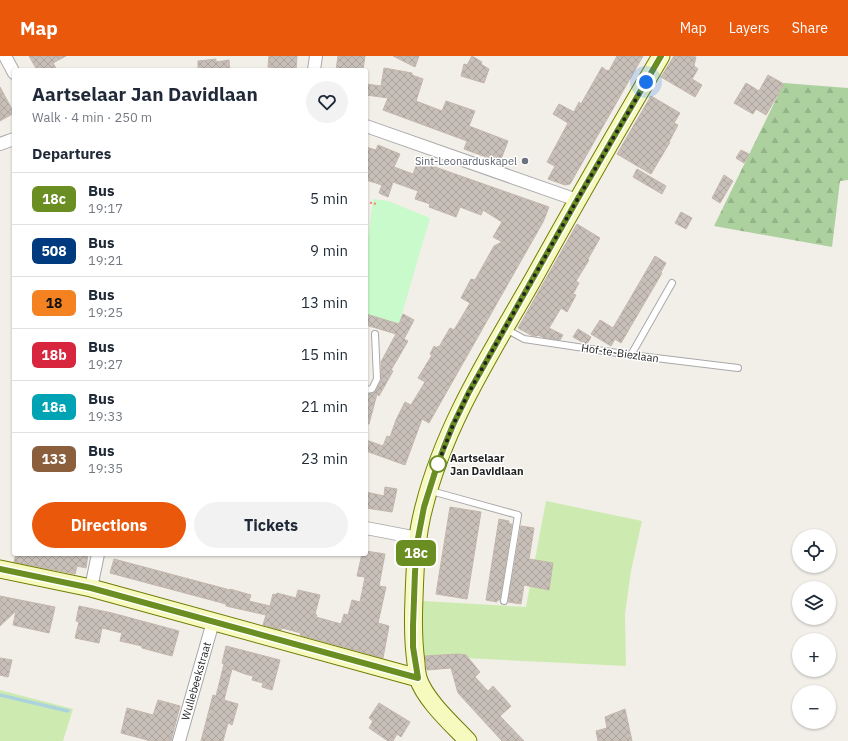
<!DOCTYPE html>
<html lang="en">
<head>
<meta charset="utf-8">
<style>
	:root { --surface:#fff; --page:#f2f2f3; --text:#1f2937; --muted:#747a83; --line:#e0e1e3; --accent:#ea580c }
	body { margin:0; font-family:"IBM Plex Sans",sans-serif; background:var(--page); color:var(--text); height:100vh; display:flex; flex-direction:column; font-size:15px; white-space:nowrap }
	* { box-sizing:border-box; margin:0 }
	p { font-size:13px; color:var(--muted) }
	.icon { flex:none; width:22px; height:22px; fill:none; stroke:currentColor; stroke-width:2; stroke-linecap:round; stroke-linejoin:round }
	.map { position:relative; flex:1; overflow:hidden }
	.panel { position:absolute; left:12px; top:12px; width:356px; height:488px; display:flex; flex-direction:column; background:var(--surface); border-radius:4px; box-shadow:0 1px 3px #0004 }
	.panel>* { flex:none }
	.badge { padding:0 8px; border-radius:6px; font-size:14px; line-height:26px }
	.tools { position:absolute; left:792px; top:473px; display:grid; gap:8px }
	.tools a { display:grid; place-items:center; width:44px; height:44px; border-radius:50%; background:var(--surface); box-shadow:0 1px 3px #0004; font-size:20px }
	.you { position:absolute; width:20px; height:20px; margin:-10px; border:3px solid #fff; border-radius:50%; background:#1a73e8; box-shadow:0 0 0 6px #1a73e833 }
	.map>.badge { position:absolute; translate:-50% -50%; box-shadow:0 0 0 2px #fff }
	h2 { padding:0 20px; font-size:15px; line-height:36px }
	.round { display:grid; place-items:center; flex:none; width:42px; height:42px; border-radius:21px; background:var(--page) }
	.headline { display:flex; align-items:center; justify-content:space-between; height:68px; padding:0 20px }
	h1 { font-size:19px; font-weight:700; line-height:30px }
	.primary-button { display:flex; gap:8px; margin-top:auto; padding:8px 20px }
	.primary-button a { flex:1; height:46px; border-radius:24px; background:var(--accent); color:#fff; font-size:16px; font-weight:700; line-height:46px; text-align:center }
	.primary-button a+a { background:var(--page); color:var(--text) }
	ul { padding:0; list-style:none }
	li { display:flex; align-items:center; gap:12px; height:52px; padding:0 20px; border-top:1px solid var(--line) }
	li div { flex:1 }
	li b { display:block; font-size:15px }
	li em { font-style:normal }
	li .badge { min-width:44px; font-weight:700; text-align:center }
	header { display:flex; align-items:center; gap:24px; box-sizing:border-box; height:56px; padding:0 20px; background:var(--accent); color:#fff }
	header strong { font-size:19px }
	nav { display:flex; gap:22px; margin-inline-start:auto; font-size:14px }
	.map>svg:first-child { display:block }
</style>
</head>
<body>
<header>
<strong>Map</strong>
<nav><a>Map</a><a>Layers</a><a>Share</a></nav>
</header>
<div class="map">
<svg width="848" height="685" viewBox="0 0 848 685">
	<defs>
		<pattern id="forest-firs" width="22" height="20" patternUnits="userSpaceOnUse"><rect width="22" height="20" fill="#add19e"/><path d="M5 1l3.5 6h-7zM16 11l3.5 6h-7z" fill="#95b388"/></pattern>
		<pattern id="building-cross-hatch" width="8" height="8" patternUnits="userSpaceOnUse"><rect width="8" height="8" fill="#c7bfb8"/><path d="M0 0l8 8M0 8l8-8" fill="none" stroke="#aba49e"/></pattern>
	</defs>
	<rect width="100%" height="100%" fill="#f2efe9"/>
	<path fill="#cdebb0" d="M 546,445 L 642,465 L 631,515 L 625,558 L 626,610 L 423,600 L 423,545 L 526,551 Z
		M 0,634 L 73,653 L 63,685 L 0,685 Z"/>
	<path fill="url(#forest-firs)" d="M 784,27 L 848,32 L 848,124 L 840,125 L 832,191 L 714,170 Z"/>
	<path fill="#c8facc" d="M 373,143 L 388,145 L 430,162 L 399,268 L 366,258 L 366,200 Z"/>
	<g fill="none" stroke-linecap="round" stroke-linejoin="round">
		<path stroke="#aad3df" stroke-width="3.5" d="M 0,639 L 68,655"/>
	</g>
	<path fill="url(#building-cross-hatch)" stroke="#c4b6ab" d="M 29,0 L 66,0 L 53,7 L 57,14 L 37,14 Z
		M 269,0 L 297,0 L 296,14 L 268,11 Z
		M 338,0 L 365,0 L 363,14 L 336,14 Z
		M 393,0 L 419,0 L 415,11 Z
		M 472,0 L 482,6 L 481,8 L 489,13 L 484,27 L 461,20 L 464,8 L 467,9 Z
		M 617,0 L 643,0 L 570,128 L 565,129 L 548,123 L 555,110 L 547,106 L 568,67 L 553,58 L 559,48 L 574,56 L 579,46 L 581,48 L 602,11 L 607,15 L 608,14 L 609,15 Z
		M 674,0 L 687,0 L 696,1 L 694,10 L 698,13 L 692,23 L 702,29 L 695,41 L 661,21 Z
		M 216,3 L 216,6 L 229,4 L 230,14 L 198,14 L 198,5 Z
		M 384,12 L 412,17 L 412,19 L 423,23 L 416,45 L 442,55 L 446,45 L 475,55 L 469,70 L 508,85 L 500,106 L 464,93 L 467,85 L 383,54 L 388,42 L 366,39 L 366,28 L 381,30 Z
		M 768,19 L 784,28 L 766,59 L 756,53 L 753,58 L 734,47 L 746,27 L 759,35 Z
		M 0,31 L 14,57 L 0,65 Z
		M 651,40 L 680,57 L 674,67 L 678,69 L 669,86 L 670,86 L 651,118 L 617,98 Z
		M 378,89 L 400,98 L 394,111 L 413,118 L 418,105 L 549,151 L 543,166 L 429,367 L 422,363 L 405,409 L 366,395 L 366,384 L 383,390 L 387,380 L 390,381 L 396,364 L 405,346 L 411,349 L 425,326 L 418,322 L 432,299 L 430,298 L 434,290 L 437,292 L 438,290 L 439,291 L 450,272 L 454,274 L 470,247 L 461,242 L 471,223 L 475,224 L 494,190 L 502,186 L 493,181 L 502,166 L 483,154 L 481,159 L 460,151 L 456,161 L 429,151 L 430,148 L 415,143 L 418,135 L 393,126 L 388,141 L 379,137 L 382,129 L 366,124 L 366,91 L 376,94 Z
		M 741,94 L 749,98 L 744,107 L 736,102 Z
		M 637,113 L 666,130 L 662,138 L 633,121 Z
		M 724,119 L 733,125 L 720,147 L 712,142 Z
		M 681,156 L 692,162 L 686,173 L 675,167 Z
		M 577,168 L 600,182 L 588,203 L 589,204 L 576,225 L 579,227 L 573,238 L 576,239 L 567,256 L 561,252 L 549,272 L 563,279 L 560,284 L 545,282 L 538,279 L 537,280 L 533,280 L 518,272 Z
		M 655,200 L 666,207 L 661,216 L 662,217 L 621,287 L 615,283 L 611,290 L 591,278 L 600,264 L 613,272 Z
		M 366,258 L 399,268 L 403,258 L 414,264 L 404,283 L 408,285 L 391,314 L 393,315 L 379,340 L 377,338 L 369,368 L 366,368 L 366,338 L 375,336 L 381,325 L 381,306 L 396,278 L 366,269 Z
		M 578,273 L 591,281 L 587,288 L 584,287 L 573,281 Z
		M 385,431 L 397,433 L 392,456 L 366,452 L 366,436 L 384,440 Z
		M 450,451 L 481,456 L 467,543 L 436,538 Z
		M 499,463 L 509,465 L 509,468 L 512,468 L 500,544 L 497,544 L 497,546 L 486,544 Z
		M 521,470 L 534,472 L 529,503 L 553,507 L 549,534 L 524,529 L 521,548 L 508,546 Z
		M 366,495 L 385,498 L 379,530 L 386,531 L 378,567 L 389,570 L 383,602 L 300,579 L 301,577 L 282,572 L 281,574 L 263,569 L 266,559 L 226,550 L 226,548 L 110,517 L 114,503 L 230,534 L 230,533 L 251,539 L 249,545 L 270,550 L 273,538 L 276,539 L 277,537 L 296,542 L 298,534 L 320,539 L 315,558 L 317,559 L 316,561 L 341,568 L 344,558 L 348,559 L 352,544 L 360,546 L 365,521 L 357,520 L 362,498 L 366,498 Z
		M 16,498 L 57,498 L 71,501 L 72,498 L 88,498 L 86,512 L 77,510 L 75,518 L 14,506 Z
		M 0,540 L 55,551 L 49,577 L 13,569 L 16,555 L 0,570 Z
		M 79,550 L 112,557 L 179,575 L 172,600 L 142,592 L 142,590 L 120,585 L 122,577 L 102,572 L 99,587 L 75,582 L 79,566 L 76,565 Z
		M 226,590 L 280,604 L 272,634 L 262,631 L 263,627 L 252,624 L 253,620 L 245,618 L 232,613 L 224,644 L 238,648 L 232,669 L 228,667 L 223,685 L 201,685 L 213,639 L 216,640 L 224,608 L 222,607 Z
		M 458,598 L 466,599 L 479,615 L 480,616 L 475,621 L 488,635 L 493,630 L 511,650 L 500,660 L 524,685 L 502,685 L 458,637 L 451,612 L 427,614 L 425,600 Z
		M 0,602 L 12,604 L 8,621 L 0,619 Z
		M 158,644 L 180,650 L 171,685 L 151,685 L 121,677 L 127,652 L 153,659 Z
		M 379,647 L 410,666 L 401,681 L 397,678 L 393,685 L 388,685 L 369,672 L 373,665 L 369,662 Z
		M 625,653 L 632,685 L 598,685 L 596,675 L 607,672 L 605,661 Z"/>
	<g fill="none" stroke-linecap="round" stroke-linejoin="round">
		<g stroke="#a9a9a9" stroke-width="8">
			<path id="lane" d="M 506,273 L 524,283 L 631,299 L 738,312
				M 631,299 L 672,227
				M 366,334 L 372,333 L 377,323 L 375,278
				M 431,435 L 518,459 L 504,545"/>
		</g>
		<g stroke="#a9a9a9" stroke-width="14">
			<path id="street" d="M 5,0 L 14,17
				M 314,14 L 316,0
				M 366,70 L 577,144
				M 0,88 L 14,83
				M 366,472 L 418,482
				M 91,532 L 98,498
				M 179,685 L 213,566"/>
		</g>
		<g stroke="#707d05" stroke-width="19">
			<path id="secondary" d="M 0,513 L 91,532 L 418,622
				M 468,685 C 452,668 425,644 418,622 C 417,618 416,612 416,607 C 413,585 413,564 414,542 C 415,512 416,480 424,451 C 445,367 493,294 535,220 C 576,146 618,73 661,0"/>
		</g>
		<path stroke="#fa8072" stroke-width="2" stroke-dasharray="2 2" stroke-linecap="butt" d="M 366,146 L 377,148"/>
		<use href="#lane" stroke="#fff" stroke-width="6"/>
		<use href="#street" stroke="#fff" stroke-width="12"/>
		<use href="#secondary" stroke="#f7fabf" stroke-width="17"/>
	</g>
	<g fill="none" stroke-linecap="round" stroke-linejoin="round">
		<g stroke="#fff" stroke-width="9">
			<path id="line" d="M 0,513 L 91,532 L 418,622 L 413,591 L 413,570 L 415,516 L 418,482 L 424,451 L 436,413 L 444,391 L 453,369 L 469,336 L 577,144 L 661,0"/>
		</g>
		<use href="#line" stroke="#6b8e23" stroke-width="6"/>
		<path stroke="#222" stroke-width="4" stroke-dasharray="0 7.2" d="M 438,408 L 436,413 L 453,369 L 469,336 L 577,144 L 646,26"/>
	</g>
	<circle fill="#6b7280" stroke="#fff" stroke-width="1.5" cx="525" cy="105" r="4"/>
	<circle fill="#fff" stroke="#6b8e23" stroke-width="2" cx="438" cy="408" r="8"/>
	<g text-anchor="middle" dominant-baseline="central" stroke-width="3" stroke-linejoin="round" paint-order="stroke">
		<g font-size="11" fill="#5b616d" stroke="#fff" text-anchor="end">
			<text x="517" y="105">Sint-Leonarduskapel</text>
		</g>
		<g font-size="11" fill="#222" stroke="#fff">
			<text transform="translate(620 297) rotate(8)">Hof-te-Biezlaan</text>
			<text transform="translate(196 625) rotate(-74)">Wullebeekstraat</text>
		</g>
		<g font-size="11" font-weight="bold" fill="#222" stroke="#fff" text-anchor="start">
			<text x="450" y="402">Aartselaar<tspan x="450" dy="13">Jan Davidlaan</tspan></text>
		</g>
	</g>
</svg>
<div class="tools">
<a><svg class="icon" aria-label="locate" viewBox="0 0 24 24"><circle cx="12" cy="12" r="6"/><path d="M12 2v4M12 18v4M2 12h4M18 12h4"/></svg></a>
<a><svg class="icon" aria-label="layers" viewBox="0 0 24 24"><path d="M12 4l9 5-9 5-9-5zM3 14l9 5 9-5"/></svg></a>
<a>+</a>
<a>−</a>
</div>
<div class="you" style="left:646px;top:26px"></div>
<b class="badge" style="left:416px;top:497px;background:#6b8e23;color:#fff">18c</b>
<section class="panel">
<div class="headline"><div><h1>Aartselaar Jan Davidlaan</h1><p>Walk · 4 min · 250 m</p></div><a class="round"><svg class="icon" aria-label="heart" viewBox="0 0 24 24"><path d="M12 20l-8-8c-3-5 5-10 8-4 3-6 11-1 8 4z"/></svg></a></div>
<h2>Departures</h2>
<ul>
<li><span class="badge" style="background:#6b8e23;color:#fff">18c</span><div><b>Bus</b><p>19:17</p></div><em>5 min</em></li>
<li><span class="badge" style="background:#003b80;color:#fff">508</span><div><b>Bus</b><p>19:21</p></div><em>9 min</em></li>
<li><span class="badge" style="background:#f58220;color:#111">18</span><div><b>Bus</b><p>19:25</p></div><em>13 min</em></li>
<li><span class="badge" style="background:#d7263d;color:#fff">18b</span><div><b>Bus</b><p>19:27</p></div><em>15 min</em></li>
<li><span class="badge" style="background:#00a3b4;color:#fff">18a</span><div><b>Bus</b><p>19:33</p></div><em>21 min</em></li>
<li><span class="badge" style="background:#8b5e3c;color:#fff">133</span><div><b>Bus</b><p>19:35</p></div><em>23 min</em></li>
</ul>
<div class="primary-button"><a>Directions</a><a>Tickets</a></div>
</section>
</div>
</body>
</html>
